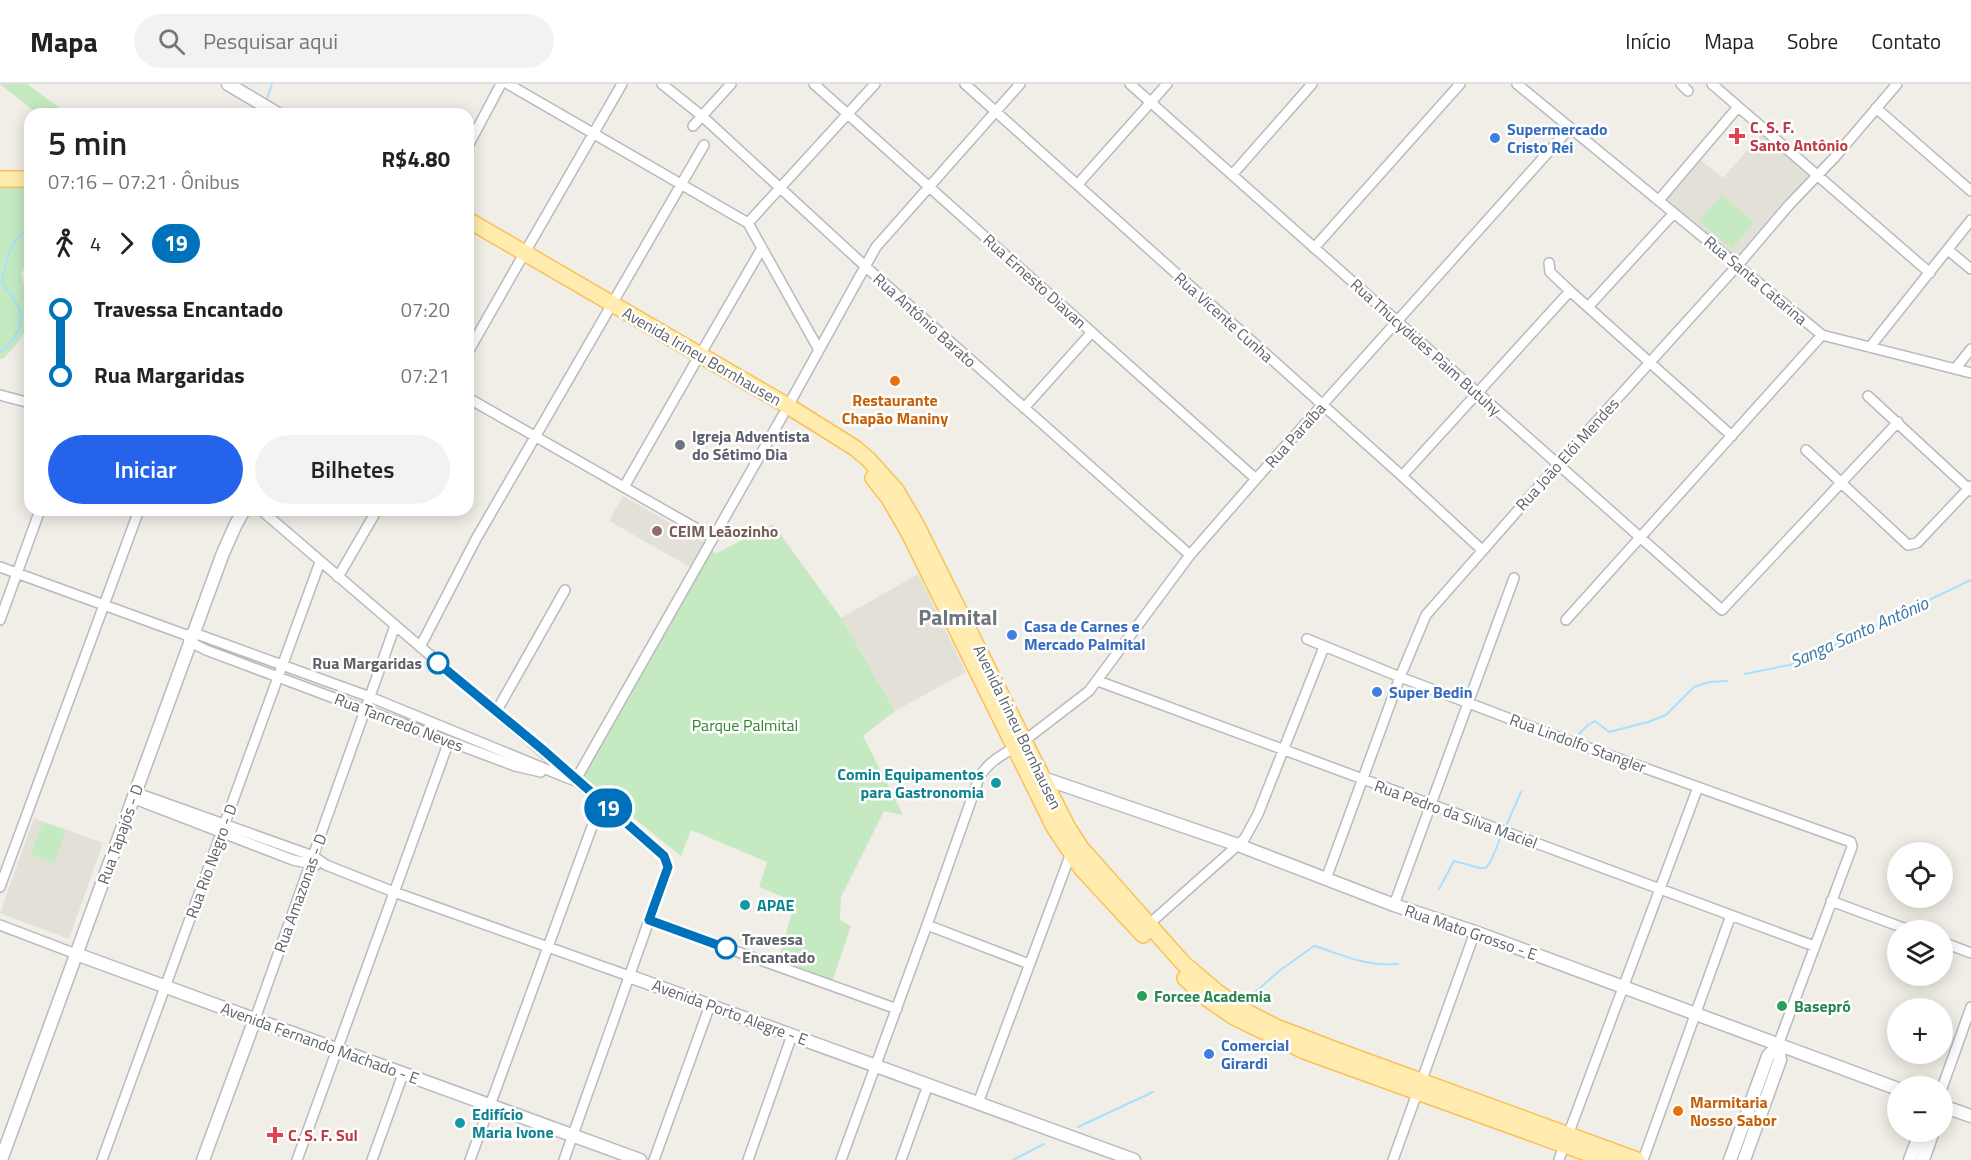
<!DOCTYPE html>
<html lang="pt">
<head>
<meta charset="utf-8">
<style>
	:root { --surface:#fff; --page:#f2f2f2; --text:#222; --muted:#767676; --line:#e0e0e0; --accent:#2563eb }
	body { margin:0; font-family:"Titillium Web",sans-serif; background:var(--page); color:var(--text); height:100vh; display:flex; flex-direction:column; font-size:22px; white-space:nowrap }
	* { box-sizing:border-box; margin:0 }
	p { font-size:20px; color:var(--muted) }
	.icon { flex:none; width:33px; height:33px; fill:none; stroke:currentColor; stroke-width:2; stroke-linecap:round; stroke-linejoin:round }
	.map { position:relative; flex:1; overflow:hidden }
	.details { position:absolute; left:24px; top:24px; width:450px; height:408px; display:flex; flex-direction:column; background:var(--surface); border-radius:18px; box-shadow:0 3px 15px #0003 }
	.details>* { flex:none }
	.badge { padding:0 12px; border-radius:20px; font-size:21px; line-height:39px }
	.buttons { position:absolute; left:1887px; top:758px; display:grid; gap:12px }
	.buttons a { display:grid; place-items:center; width:66px; height:66px; border-radius:50%; background:var(--surface); box-shadow:0 3px 15px #0003; font-size:30px }
	.map>.badge { position:absolute; translate:-50% -50%; box-shadow:0 0 0 3px #fff }
	.legs { display:flex; align-items:center; gap:9px; height:66px; padding:0 24px; font-size:20px }
	.legs p { margin-inline-start:auto }
	.overview { display:flex; align-items:center; justify-content:space-between; height:102px; padding:0 24px }
	h1 { font-size:33px; font-weight:600; line-height:45px }
	.cta { display:flex; gap:12px; margin-top:auto; padding:12px 24px }
	.cta a { flex:1; height:69px; border-radius:36px; background:var(--accent); color:#fff; font-size:24px; font-weight:600; line-height:69px; text-align:center }
	.cta a+a { background:var(--page); color:var(--text) }
	ul { padding:0 24px; list-style:none }
	li { display:flex; align-items:center; gap:21px; height:66px; font-size:22px }
	li i { display:grid; place-items:center; width:9px; height:100%; margin:0 8px; background:currentColor }
	li i::after { content:''; width:15px; height:15px; margin:-8px; border:4px solid; border-radius:50%; background:var(--surface) }
	li p { margin-inline-start:auto }
	li:first-child i { background:linear-gradient(#0000 50%,currentColor 0) }
	li:last-child i { background:linear-gradient(currentColor 50%,#0000 0) }
	header { display:flex; align-items:center; gap:36px; box-sizing:border-box; height:84px; padding:0 30px; background:var(--surface); border-bottom:2px solid var(--line) }
	header strong { font-size:28px }
	nav { display:flex; gap:33px; margin-inline-start:auto; font-size:21px }
	.search { width:420px; height:54px; background:var(--page); display:flex; align-items:center; gap:15px; box-sizing:border-box; padding:0 21px; border-radius:33px; color:var(--muted); font-size:22px }
	.map>svg:first-child { display:block }
</style>
</head>
<body>
<header>
<strong>Mapa</strong>
<div class="search"><svg class="icon" aria-label="search" viewBox="0 0 24 24"><circle cx="10" cy="10" r="6"/><path d="M15 15l6 6"/></svg>Pesquisar aqui</div>
<nav><a>Início</a><a>Mapa</a><a>Sobre</a><a>Contato</a></nav>
</header>
<div class="map">
<svg width="1971" height="1076" viewBox="0 0 1971 1076">
	<rect width="100%" height="100%" fill="#f1eee7"/>
	<path fill="#e3e0d7" d="M 1764,47 L 1813,90 L 1738,177 L 1665,114 L 1699,75 L 1723,94 Z
		M 623,412 L 704,458 L 690,483 L 609,437 Z
		M 918,490 L 966,588 L 895,627 L 841,534 Z
		M 34,734 L 103,759 L 69,855 L 0,829 Z"/>
	<path fill="#c5eac2" d="M 0,0 L 27,0 L 60,24 L 56,30 L 38,30 Z
		M 0,96 L 30,97 L 30,175 L 27,175 L 21,190 L 29,217 L 30,240 L 16,261 L 4,274 L 0,275 Z
		M 1722,111 L 1754,138 L 1732,165 L 1699,137 Z
		M 773,440 L 841,534 L 895,627 L 863,652 L 903,731 L 884,727 L 841,813 L 840,836 L 851,842 L 832,898 L 778,877 L 795,818 L 759,803 L 767,778 L 691,746 L 681,772 L 582,692 L 710,467 L 717,469 Z
		M 43,738 L 66,746 L 54,779 L 31,770 Z"/>
	<g fill="none" stroke-linecap="round" stroke-linejoin="round">
		<path stroke="#a9dfff" stroke-width="2" d="M 267,15 L 272,0
			M 0,268 C 14,260 25,238 19,223 C 15,215 7,206 2,199 C 6,179 8,157 27,146 L 30,148
			M 1745,590 L 1798,579 L 1971,496
			M 1577,652 L 1588,641 L 1595,637 L 1609,648 L 1648,638 L 1666,631 L 1694,603 L 1709,598 L 1727,597
			M 1506,742 L 1521,708
			M 1439,805 L 1454,777 L 1480,784 L 1486,784 L 1491,777 L 1501,752
			M 1245,914 L 1260,904 L 1279,887 L 1314,862 C 1345,871 1364,883 1398,880
			M 1078,1043 L 1153,1008
			M 1013,1076 L 1044,1060"/>
		<g stroke="#b7babe" stroke-width="12">
			<path id="minor" d="M 508,0 L 748,139
				M 662,0 L 702,32 L 866,183 L 1190,471
				M 814,0 L 1256,395
				M 965,0 L 1402,392 L 1482,466
				M 1130,0 L 1722,526 L 1898,338
				M 1517,0 L 1822,251 L 1971,289
				M 1681,0 L 1688,7
				M 1712,0 L 1930,189
				M 1876,24 L 1971,107
				M 693,42 L 731,0
				M 468,62 L 501,0
				M 1232,91 L 1312,0
				M 1078,100 L 1167,0
				M 1659,116 L 1738,23
				M 748,139 L 875,0
				M 748,139 L 819,266
				M 1314,164 L 1460,0
				M 1948,166 L 1971,185
				M 524,170 L 622,0
				M 1549,179 L 1550,188 L 1570,207 L 1732,352
				M 612,220 L 704,61
				M 1588,223 L 1674,129
				M 1870,263 L 1971,136
				M 468,268 L 521,175
				M 700,271 L 762,164
				M 1955,285 L 1971,265
				M 0,311 L 30,319
				M 1868,312 L 1971,407
				M 468,314 L 713,454
				M 788,322 L 876,163 L 1020,0
				M 1024,324 L 1092,248
				M 1806,366 L 1908,461 L 1917,459 L 1971,402
				M 1402,392 L 1570,207
				M 624,403 L 695,279
				M 261,426 L 664,772 L 668,783 L 564,1076
				M 0,483 L 186,551 L 194,549 L 370,613 L 570,695
				M 338,493 L 377,426
				M 0,536 L 40,426
				M 1566,536 L 1822,251
				M 188,554 L 190,558 L 206,566 L 515,682 L 541,688
				M 1307,555 L 1400,593 L 1550,650 L 1851,758 L 1852,763 L 1778,961
				M 420,563 L 476,455 L 608,227
				M 1098,597 L 1814,862
				M 496,628 L 565,506
				M 1024,657 L 1089,607 L 1190,471 L 1256,395 L 1569,45
				M 575,697 L 783,331
				M 134,708 L 313,772 L 326,781 L 394,808 L 629,892
				M 132,714 L 293,776 L 316,781
				M 1326,795 L 1400,593 L 1426,531 L 1577,359 L 1737,182 L 1789,121 L 1834,74 L 1897,0
				M 0,803 L 139,426
				M 1831,817 L 1909,846
				M 1394,821 L 1514,494
				M 649,836 L 897,925
				M 0,841 L 76,870
				M 927,841 L 1029,880
				M 1148,841 L 1238,761 L 1245,754 L 1258,730 L 1324,563
				M 1942,858 L 1971,869
				M 255,935 L 395,542
				M 1942,1004 L 1971,923
				M 978,1019 L 1071,769
				M 1568,1051 L 1698,703
				M 102,1076 L 320,478
				M 297,1076 L 449,657
				M 372,1076 L 403,990
				M 470,1076 L 601,718
				M 654,1076 L 710,921
				M 748,1076 L 792,951
				M 841,1076 L 927,841 L 979,694 C 987,679 1000,672 1014,664
				M 901,1076 L 928,1001
				M 1393,1076 L 1475,848
				M 1559,1076 L 1564,1061
				M 1643,1076 L 1731,831"/>
		</g>
		<g stroke="#b7babe" stroke-width="15">
			<path id="tertiary" d="M 228,0 L 278,30
				M 1043,694 L 1238,761 L 1394,821 L 1475,848 L 1898,1005
				M 76,870 L 640,1076
				M 629,892 L 1134,1076
				M 1942,1022 L 1971,1032
				M 1,1076 L 223,469 L 236,440 L 244,426
				M 203,1076 L 255,935
				M 1730,1076 L 1768,972 L 1778,961
				M 1744,1076 L 1780,976 L 1778,961
				M 1910,1076 L 1921,1047
				M 1923,1076 L 1933,1047"/>
		</g>
		<g stroke="#fac157" stroke-width="18">
			<path id="primary" d="M 0,95 L 30,95
				M 468,136 L 788,322 L 855,364 L 868,375 L 896,406 L 916,440 L 1024,657 L 1068,744 L 1081,764 L 1183,879 L 1216,907 L 1239,924 L 1276,943 L 1341,968 L 1637,1076
				M 873,394 L 888,413 L 908,447 L 1054,743 L 1082,785 L 1143,851
				M 1185,894 L 1208,915 L 1234,933 L 1304,967 L 1606,1076"/>
		</g>
		<use href="#minor" stroke="#fff" stroke-width="9"/>
		<use href="#tertiary" stroke="#fff" stroke-width="12"/>
		<use href="#primary" stroke="#ffecae" stroke-width="15"/>
	</g>
	<g fill="none" stroke-linecap="round" stroke-linejoin="round">
		<g stroke="#fff" stroke-width="14">
			<path id="line-1" d="M 438,579 L 542,665 L 664,772 L 668,783 L 649,836 L 726,864"/>
		</g>
		<use href="#line-1" stroke="#0072bc" stroke-width="9"/>
	</g>
	<g fill="#e0444e" stroke="#fff" stroke-width="2">
		<path d="M1734 43h6v6h6v6h-6v6h-6v-6h-6v-6h6z"/>
		<path d="M272 1042h6v6h6v6h-6v6h-6v-6h-6v-6h6z"/>
	</g>
	<g fill="#3f7fe0" stroke="#fff" stroke-width="2">
		<circle cx="1495" cy="54" r="6"/>
		<circle cx="1012" cy="551" r="6"/>
		<circle cx="1377" cy="608" r="6"/>
		<circle cx="1209" cy="970" r="6"/>
	</g>
	<g fill="#e8710a" stroke="#fff" stroke-width="2">
		<circle cx="895" cy="297" r="6"/>
		<circle cx="1678" cy="1027" r="6"/>
	</g>
	<circle fill="#6b7280" stroke="#fff" stroke-width="2" cx="680" cy="361" r="6"/>
	<circle fill="#8d6e63" stroke="#fff" stroke-width="2" cx="657" cy="447" r="6"/>
	<g fill="#fff" stroke="#0072bc" stroke-width="3">
		<circle cx="438" cy="579" r="10"/>
		<circle cx="726" cy="864" r="10"/>
	</g>
	<g fill="#0f9aa8" stroke="#fff" stroke-width="2">
		<circle cx="996" cy="699" r="6"/>
		<circle cx="745" cy="821" r="6"/>
		<circle cx="460" cy="1039" r="6"/>
	</g>
	<g fill="#2e9e5b" stroke="#fff" stroke-width="2">
		<circle cx="1142" cy="912" r="6"/>
		<circle cx="1782" cy="922" r="6"/>
	</g>
	<g text-anchor="middle" dominant-baseline="central" stroke-width="5" stroke-linejoin="round" paint-order="stroke">
		<g font-size="16" font-weight="bold" fill="#be3a42" stroke="#fff" text-anchor="start">
			<text x="1750" y="43">C. S. F.<tspan x="1750" dy="18">Santo Antônio</tspan></text>
			<text x="288" y="1051">C. S. F. Sul</text>
		</g>
		<g font-size="16" font-weight="bold" fill="#366cbe" stroke="#fff" text-anchor="start">
			<text x="1507" y="45">Supermercado<tspan x="1507" dy="18">Cristo Rei</tspan></text>
			<text x="1024" y="542">Casa de Carnes e<tspan x="1024" dy="18">Mercado Palmital</tspan></text>
			<text x="1389" y="608">Super Bedin</text>
			<text x="1221" y="961">Comercial<tspan x="1221" dy="18">Girardi</tspan></text>
		</g>
		<g font-size="16" fill="#5e6368" stroke="#fff">
			<text transform="translate(1756 196) rotate(40)">Rua Santa Catarina</text>
			<text transform="translate(1035 197) rotate(42)">Rua Ernesto Diavan</text>
			<text transform="translate(1224 233) rotate(42)">Rua Vicente Cunha</text>
			<text transform="translate(925 236) rotate(42)">Rua Antônio Barato</text>
			<text transform="translate(1426 263) rotate(42)">Rua Thucydides Paim Butuhy</text>
			<text transform="translate(702 272) rotate(30)">Avenida Irineu Bornhausen</text>
			<text transform="translate(1295 351) rotate(-48)">Rua Paraíba</text>
			<text transform="translate(1567 370) rotate(-48)">Rua João Elói Mendes</text>
			<text transform="translate(399 638) rotate(21)">Rua Tancredo Neves</text>
			<text transform="translate(1018 643) rotate(64)">Avenida Irineu Bornhausen</text>
			<text transform="translate(1578 659) rotate(20)">Rua Lindolfo Stangler</text>
			<text transform="translate(1456 730) rotate(20)">Rua Pedro da Silva Maciel</text>
			<text transform="translate(120 750) rotate(-70)">Rua Tapajós - D</text>
			<text transform="translate(211 777) rotate(-70)">Rua Rio Negro - D</text>
			<text transform="translate(300 809) rotate(-70)">Rua Amazonas - D</text>
			<text transform="translate(1471 848) rotate(19)">Rua Mato Grosso - E</text>
			<text transform="translate(730 928) rotate(20)">Avenida Porto Alegre - E</text>
			<text transform="translate(320 959) rotate(20)">Avenida Fernando Machado - E</text>
		</g>
		<g font-size="16" font-weight="bold" fill="#c56008" stroke="#fff">
			<text x="895" y="316">Restaurante<tspan x="895" dy="18">Chapão Maniny</tspan></text>
			<text x="1690" y="1018" text-anchor="start">Marmitaria<tspan x="1690" dy="18">Nosso Sabor</tspan></text>
		</g>
		<g font-size="16" font-weight="bold" fill="#5b616d" stroke="#fff" text-anchor="start">
			<text x="692" y="352">Igreja Adventista<tspan x="692" dy="18">do Sétimo Dia</tspan></text>
		</g>
		<g font-size="16" font-weight="bold" fill="#785e54" stroke="#fff" text-anchor="start">
			<text x="669" y="447">CEIM Leãozinho</text>
		</g>
		<g font-size="16" font-weight="bold" fill="#5e6368" stroke="#fff" text-anchor="end">
			<text x="422" y="579">Rua Margaridas</text>
			<text x="742" y="855" text-anchor="start">Travessa<tspan x="742" dy="18">Encantado</tspan></text>
		</g>
		<g font-size="16" fill="#318530" stroke="#fff">
			<text x="745" y="641">Parque Palmital</text>
		</g>
		<g font-size="16" font-weight="bold" fill="#0d838f" stroke="#fff" text-anchor="start">
			<text x="984" y="690" text-anchor="end">Comin Equipamentos<tspan x="984" dy="18">para Gastronomia</tspan></text>
			<text x="757" y="821">APAE</text>
			<text x="472" y="1030">Edifício<tspan x="472" dy="18">Maria Ivone</tspan></text>
		</g>
		<g font-size="16" font-weight="bold" fill="#27864d" stroke="#fff" text-anchor="start">
			<text x="1154" y="912">Forcee Academia</text>
			<text x="1794" y="922">Basepró</text>
		</g>
		<g font-size="18" font-style="italic" fill="#3876a7" stroke="#fff">
			<text transform="translate(1859 548) rotate(-24)">Sanga Santo Antônio</text>
		</g>
		<g font-size="22" font-weight="bold" fill="#6f757a" stroke="#fff">
			<text x="958" y="533">Palmital</text>
		</g>
	</g>
</svg>
<div class="buttons">
<a><svg class="icon" aria-label="locate" viewBox="0 0 24 24"><circle cx="12" cy="12" r="6"/><path d="M12 2v4M12 18v4M2 12h4M18 12h4"/></svg></a>
<a><svg class="icon" aria-label="layers" viewBox="0 0 24 24"><path d="M12 4l9 5-9 5-9-5zM3 14l9 5 9-5"/></svg></a>
<a>+</a>
<a>−</a>
</div>
<b class="badge" style="left:608px;top:724px;background:#0072bc;color:#fff">19</b>
<section class="details">
<div class="overview"><div><h1>5 min</h1><p>07:16 – 07:21 · Ônibus</p></div><b>R$4.80</b></div>
<div class="legs"><svg class="icon" aria-label="walk" viewBox="0 0 24 24"><circle cx="13" cy="4" r="2"/><path d="M13 8l-2 6 4 7M11 14l-3 7M7 12l3-4h3l4 4"/></svg>4<svg class="icon" aria-label="forward" viewBox="0 0 24 24"><path d="M9 5l7 7-7 7"/></svg><b class="badge" style="background:#0072bc;color:#fff">19</b></div>
<ul>
<li><i style="color:#0072bc"></i><b>Travessa Encantado</b><p>07:20</p></li>
<li><i style="color:#0072bc"></i><b>Rua Margaridas</b><p>07:21</p></li>
</ul>
<div class="cta"><a>Iniciar</a><a>Bilhetes</a></div>
</section>
</div>
</body>
</html>
